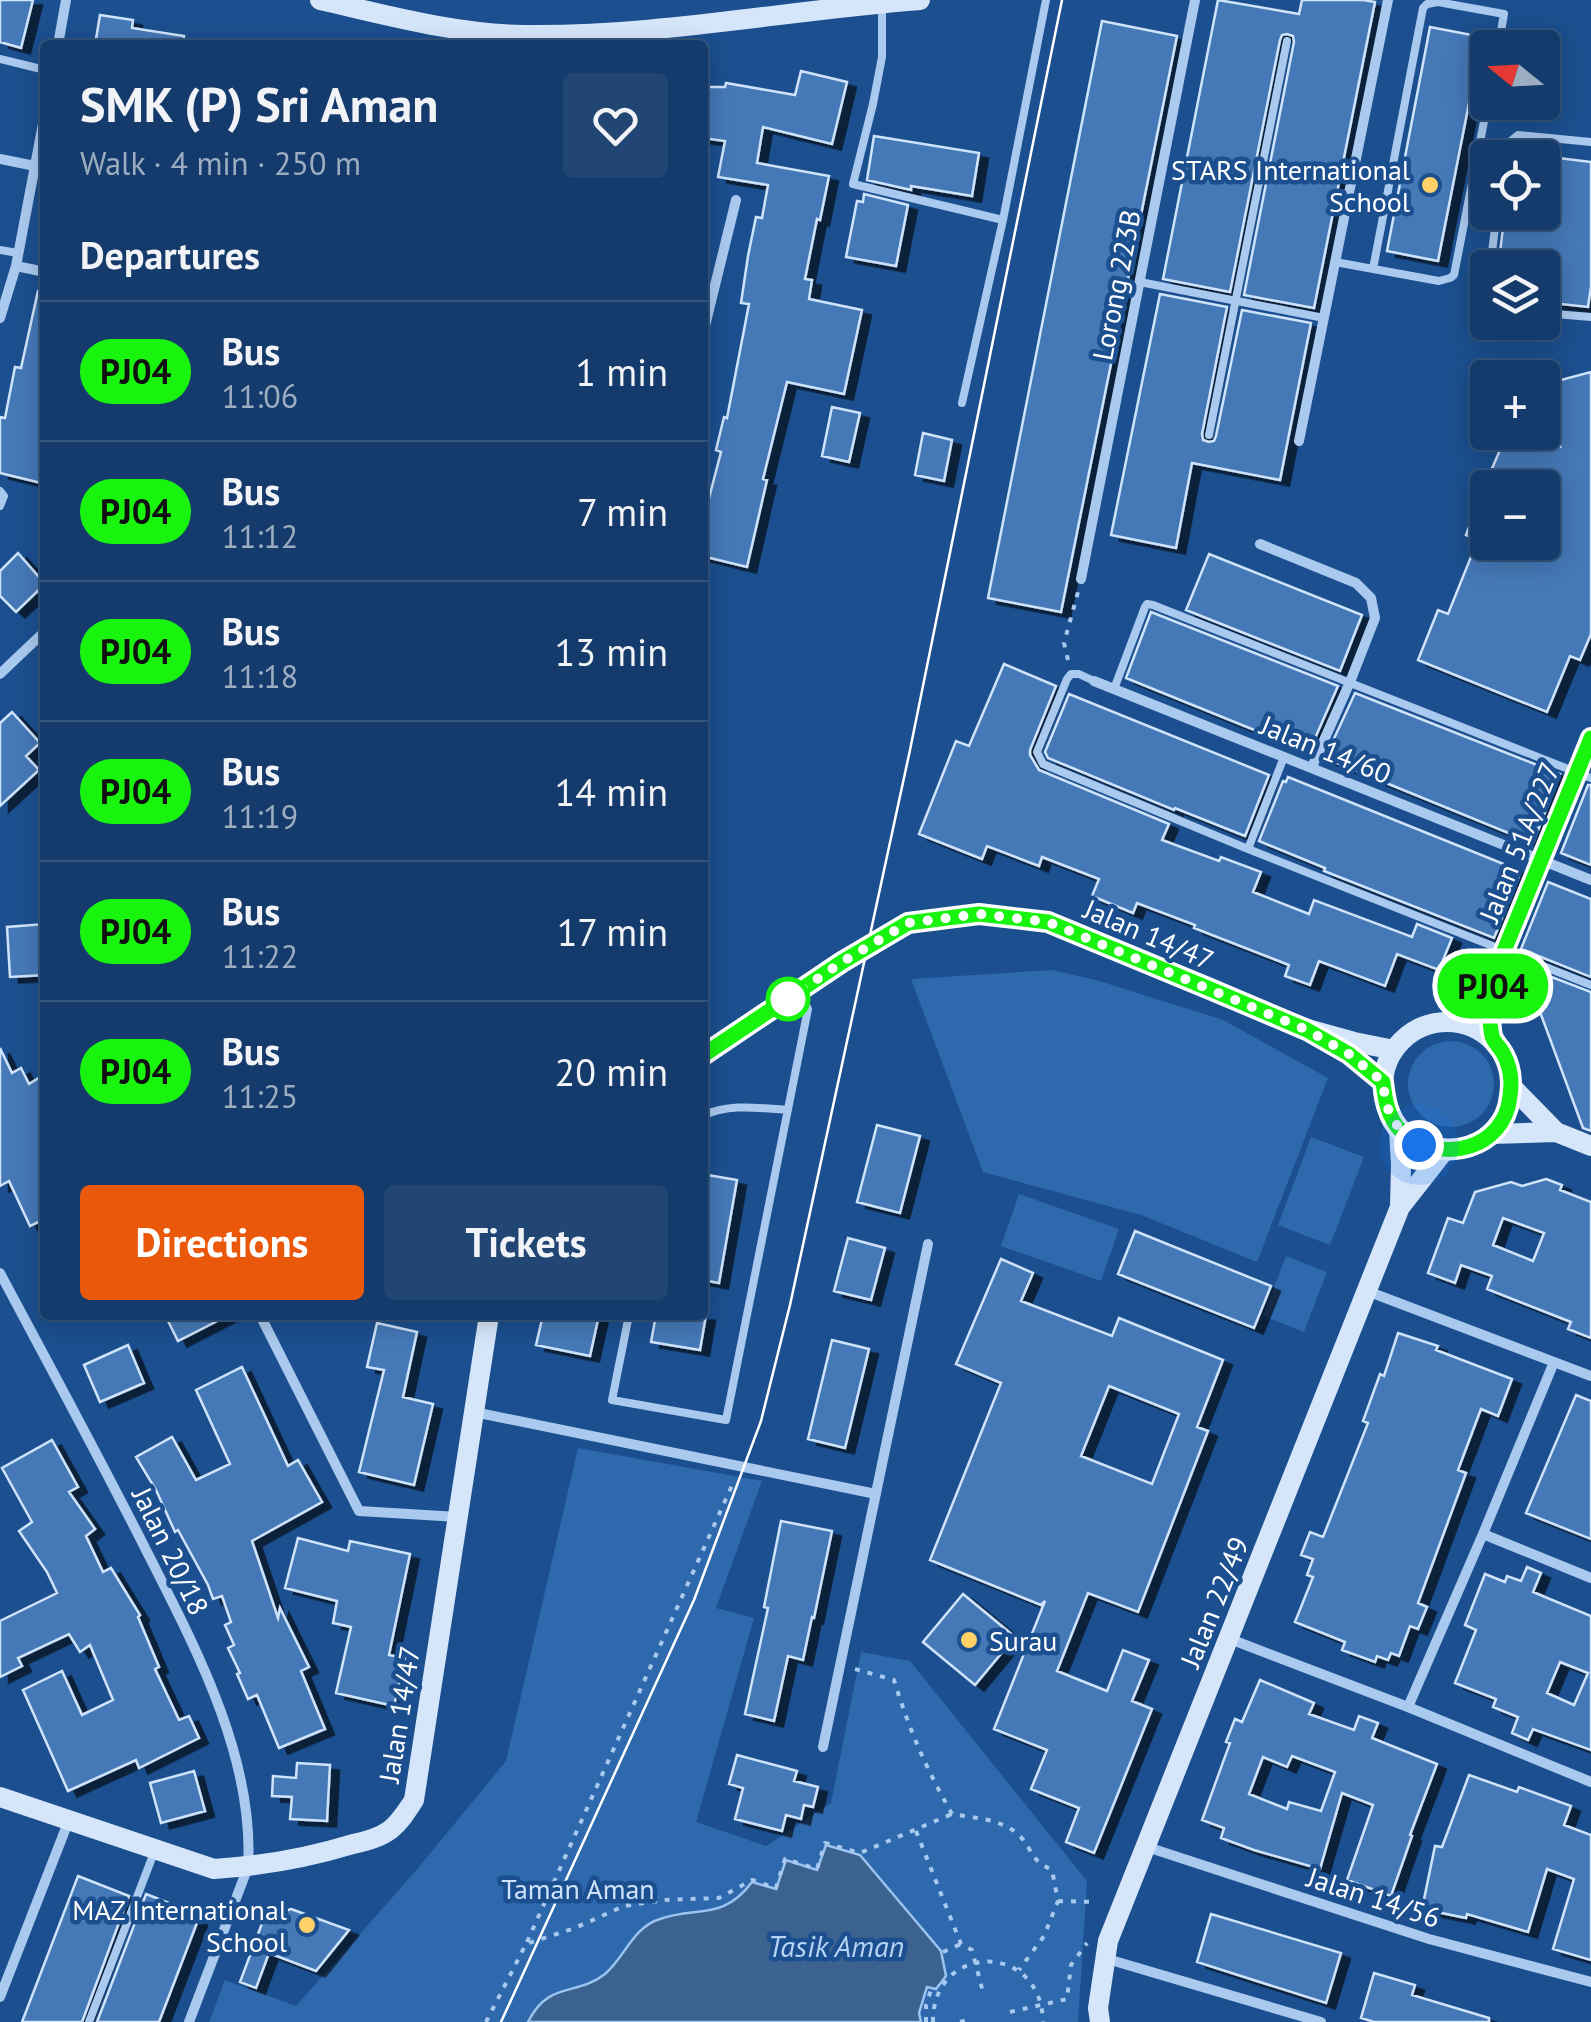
<!DOCTYPE html>
<html lang="en">
<head>
<meta charset="utf-8">
<style>
	:root { --surface:#143b6b; --page:#214673; --text:#f1f3f6; --muted:#9dadc1; --line:#33557e; --accent:#ea580c }
	body { margin:0; font-family:"PT Sans",sans-serif; background:var(--page); color:var(--text); height:100vh; display:flex; flex-direction:column; font-size:38px; white-space:nowrap }
	* { box-sizing:border-box; margin:0 }
	p { font-size:32px; color:var(--muted) }
	.icon { flex:none; width:55px; height:55px; fill:none; stroke:currentColor; stroke-width:2; stroke-linecap:round; stroke-linejoin:round }
	.map { position:relative; flex:1; overflow:hidden }
	.details { position:absolute; left:40px; top:40px; width:668px; height:1280px; display:flex; flex-direction:column; background:var(--surface); border-radius:10px; box-shadow:0 5px 25px #0003,0 0 0 2px var(--line) }
	.details>* { flex:none }
	.badge { padding:0 20px; border-radius:32px; font-size:35px; line-height:65px }
	.needle { width:65px; rotate:288deg }
	.controls { position:absolute; left:1470px; top:30px; display:grid; gap:20px }
	.controls a { display:grid; place-items:center; width:90px; height:90px; border-radius:10px; background:var(--surface); box-shadow:0 5px 25px #0003,0 0 0 2px var(--line); font-size:50px }
	.you { position:absolute; width:50px; height:50px; margin:-25px; border:8px solid #fff; border-radius:50%; background:#1a73e8; box-shadow:0 0 0 15px #1a73e833 }
	.map>.badge { position:absolute; translate:-50% -50%; box-shadow:0 0 0 5px #fff }
	h2 { padding:0 40px; font-size:38px; line-height:90px }
	.round { display:grid; place-items:center; flex:none; width:105px; height:105px; border-radius:10px; background:var(--page) }
	.headline { display:flex; align-items:center; justify-content:space-between; height:170px; padding:0 40px }
	h1 { font-size:48px; font-weight:700; line-height:75px }
	.button { display:flex; gap:20px; margin-top:auto; padding:20px 40px }
	.button a { flex:1; height:115px; border-radius:10px; background:var(--accent); color:#fff; font-size:40px; font-weight:700; line-height:115px; text-align:center }
	.button a+a { background:var(--page); color:var(--text) }
	ul { padding:0; list-style:none }
	li { display:flex; align-items:center; gap:30px; height:140px; padding:0 40px; border-top:2px solid var(--line) }
	li div { flex:1 }
	li b { display:block; font-size:38px }
	li em { font-style:normal }
	li .badge { min-width:110px; font-weight:700; text-align:center }
	.map>svg:first-child { display:block }
</style>
</head>
<body>
<div class="map">
<svg width="1591" height="2022" viewBox="0 0 1591 2022">
	<defs>
		<filter id="shadow"><feDropShadow dx="9" dy="5.5" stdDeviation="0" flood-color="#0009"/></filter>
	</defs>
	<rect width="100%" height="100%" fill="#1b4f8f"/>
	<path fill="#2e69ad" d="M 1052,970 L 1096,980 L 1223,1020 L 1328,1078 L 1257,1262 L 1141,1215 L 983,1172 L 911,979 Z
		M1408 1084a43 43 0 1 1 86 0a43 43 0 1 1-86 0Z
		M 1311,1137 L 1364,1157 L 1330,1245 L 1278,1225 Z
		M 1019,1194 L 1119,1229 L 1101,1281 L 1001,1246 Z
		M 1286,1256 L 1327,1272 L 1304,1332 L 1263,1316 Z
		M 578,1448 L 762,1481 L 716,1608 L 754,1618 L 696,1822 L 766,1846 L 831,1803 L 861,1652 L 910,1661 L 1087,1881 L 1078,2022 L 209,2022 L 225,1980 L 296,2006 L 414,1873 L 506,1761 Z"/>
	<path fill="#3c6290" stroke="#9cc4f0" stroke-width="2.5" d="M 826,1845 L 860,1855 L 941,1951 L 946,1976 L 936,1989 L 927,1987 L 919,2013 L 921,2022 L 528,2022 C 549,1980 576,1997 605,1974 C 625,1957 633,1927 660,1919 C 697,1906 723,1921 752,1882 L 776,1889 L 786,1860 L 817,1870 Z"/>
	<path fill="#4478b7" stroke="#cfe3fa" stroke-width="2.5" fill-rule="evenodd" filter="url(#shadow)" d="M 0,0 L 33,0 L 21,48 L 0,42 Z
		M 1218,0 L 1299,14 L 1302,0 L 1363,0 L 1375,2 L 1314,308 L 1244,295 L 1294,42 L 1293,36 L 1287,34 L 1282,35 L 1280,40 L 1230,292 L 1163,279 Z
		M 100,15 L 133,20 L 132,28 L 184,36 L 183,45 L 95,45 Z
		M 1102,21 L 1177,36 L 1061,612 L 988,598 Z
		M 1430,27 L 1482,37 L 1438,261 L 1387,251 Z
		M 801,71 L 847,82 L 832,144 L 763,127 L 757,163 L 829,176 L 820,220 L 817,219 L 805,279 L 812,280 L 809,299 L 862,310 L 844,394 L 787,382 L 763,479 L 767,480 L 747,567 L 702,556 L 702,525 L 721,452 L 716,450 L 724,417 L 727,418 L 749,304 L 741,303 L 748,256 L 756,217 L 762,218 L 768,185 L 718,177 L 725,141 L 702,138 L 702,87 L 725,87 L 726,83 L 795,95 Z
		M 874,136 L 979,153 L 972,196 L 911,186 L 911,190 L 867,180 Z
		M 1542,156 L 1591,162 L 1591,286 L 1588,307 L 1542,302 L 1542,268 L 1498,268 L 1505,212 L 1542,212 Z
		M 864,194 L 908,205 L 896,266 L 846,257 L 857,201 L 863,202 Z
		M 38,291 L 45,292 L 45,466 L 41,483 L 0,473 L 0,417 L 5,418 L 15,367 L 21,368 Z
		M 1160,294 L 1227,307 L 1202,434 L 1203,440 L 1209,442 L 1214,441 L 1216,436 L 1242,310 L 1311,323 L 1280,480 L 1192,463 L 1176,548 L 1111,535 Z
		M 1591,372 L 1591,634 L 1580,660 L 1570,656 L 1547,712 L 1418,660 L 1438,610 L 1448,614 L 1477,542 L 1485,542 L 1466,535 L 1486,482 L 1508,432 L 1528,432 L 1560,446 L 1542,391 L 1542,385 ZM 1488,488 L 1542,488 L 1542,542 L 1488,542 Z
		M 832,407 L 860,413 L 849,462 L 822,456 Z
		M 923,433 L 952,440 L 944,481 L 915,475 Z
		M 18,553 L 45,584 L 16,612 L 0,596 L 0,571 Z
		M 1209,554 L 1362,615 L 1340,671 L 1186,610 Z
		M 1151,612 L 1338,686 L 1309,752 L 1126,678 Z
		M 1004,664 L 1056,686 L 1030,750 L 1030,755 L 1039,770 L 1169,824 L 1162,840 L 1219,861 L 1221,857 L 1261,872 L 1253,892 L 1309,914 L 1314,900 L 1412,937 L 1417,924 L 1452,938 L 1439,970 L 1397,954 L 1385,986 L 1319,961 L 1310,985 L 1285,976 L 1289,965 L 1194,928 L 1195,925 L 1137,903 L 1133,913 L 1092,896 L 1099,879 L 1042,857 L 1039,866 L 987,846 L 982,859 L 919,834 L 956,741 L 969,746 Z
		M 1355,693 L 1560,774 L 1533,843 L 1325,758 Z
		M 1069,694 L 1269,775 L 1245,836 L 1175,808 L 1174,810 L 1048,758 L 1045,752 Z
		M 12,712 L 40,743 L 26,756 L 39,770 L 0,806 L 0,723 Z
		M 1288,777 L 1521,871 L 1494,938 L 1324,871 L 1325,868 L 1259,841 L 1283,781 L 1286,782 Z
		M 1588,785 L 1591,785 L 1591,865 L 1561,853 Z
		M 1548,882 L 1591,899 L 1591,977 L 1521,949 Z
		M 45,924 L 45,975 L 10,977 L 7,927 Z
		M 1523,966 L 1591,992 L 1591,1131 L 1583,1128 Z
		M 0,1048 L 12,1073 L 21,1068 L 29,1084 L 45,1074 L 45,1219 L 30,1226 L 9,1181 L 0,1186 Z
		M 877,1125 L 920,1136 L 900,1213 L 857,1202 Z
		M 702,1174 L 737,1180 L 719,1283 L 702,1280 Z
		M 1546,1179 L 1562,1185 L 1560,1190 L 1591,1202 L 1591,1338 L 1568,1329 L 1571,1322 L 1487,1289 L 1492,1276 L 1461,1265 L 1455,1283 L 1428,1273 L 1448,1218 L 1463,1223 L 1475,1192 L 1511,1182 L 1522,1186 ZM 1503,1218 L 1544,1233 L 1533,1261 L 1493,1245 Z
		M 1135,1231 L 1271,1286 L 1254,1328 L 1118,1274 Z
		M 848,1238 L 885,1248 L 871,1300 L 834,1291 Z
		M 1001,1259 L 1033,1273 L 1021,1301 L 1112,1336 L 1119,1318 L 1223,1360 L 1197,1427 L 1208,1431 L 1138,1612 L 1088,1593 L 1057,1671 L 1107,1691 L 1123,1650 L 1149,1660 L 1132,1701 L 1152,1709 L 1094,1853 L 1066,1842 L 1079,1808 L 1031,1789 L 1047,1750 L 994,1729 L 1045,1601 L 1041,1605 L 930,1560 L 1001,1383 L 956,1364 ZM 1109,1386 L 1179,1414 L 1152,1484 L 1081,1456 Z
		M 165,1315 L 229,1315 L 178,1341 Z
		M 543,1315 L 599,1315 L 590,1356 L 536,1345 Z
		M 656,1315 L 706,1315 L 700,1350 L 651,1342 Z
		M 377,1323 L 417,1332 L 403,1397 L 433,1404 L 414,1485 L 359,1472 L 384,1370 L 367,1367 Z
		M 1398,1333 L 1438,1346 L 1436,1350 L 1512,1379 L 1498,1416 L 1481,1409 L 1458,1470 L 1466,1473 L 1418,1603 L 1427,1607 L 1418,1629 L 1410,1626 L 1399,1656 L 1391,1653 L 1388,1660 L 1377,1656 L 1375,1662 L 1342,1650 L 1345,1642 L 1295,1622 L 1313,1577 L 1307,1575 L 1313,1559 L 1301,1555 L 1310,1532 L 1323,1537 L 1368,1423 L 1363,1421 L 1380,1374 L 1384,1376 Z
		M 832,1340 L 869,1349 L 845,1448 L 808,1439 Z
		M 128,1345 L 144,1383 L 100,1402 L 84,1365 Z
		M 242,1367 L 288,1466 L 298,1460 L 322,1502 L 252,1541 L 278,1618 L 280,1608 L 309,1667 L 301,1671 L 325,1729 L 279,1748 L 257,1695 L 248,1699 L 237,1674 L 240,1673 L 228,1648 L 234,1645 L 225,1625 L 231,1622 L 222,1596 L 213,1599 L 208,1585 L 178,1530 L 175,1532 L 156,1490 L 136,1457 L 172,1437 L 196,1480 L 230,1464 L 196,1390 Z
		M 1576,1395 L 1591,1401 L 1591,1539 L 1526,1513 Z
		M 52,1440 L 78,1487 L 69,1492 L 95,1529 L 86,1536 L 103,1572 L 111,1568 L 140,1615 L 138,1617 L 159,1667 L 155,1669 L 179,1720 L 189,1716 L 199,1738 L 139,1768 L 136,1760 L 68,1791 L 23,1690 L 62,1671 L 82,1715 L 113,1700 L 90,1645 L 80,1652 L 69,1634 L 18,1658 L 22,1666 L 0,1677 L 0,1621 L 57,1593 L 47,1572 L 19,1531 L 32,1522 L 2,1468 Z
		M 781,1521 L 832,1531 L 814,1618 L 812,1617 L 803,1660 L 788,1656 L 774,1721 L 745,1714 L 768,1608 L 764,1607 Z
		M 298,1538 L 348,1551 L 350,1541 L 410,1554 L 389,1655 L 405,1658 L 394,1706 L 336,1693 L 351,1627 L 333,1623 L 337,1601 L 285,1588 Z
		M 1527,1567 L 1541,1573 L 1533,1592 L 1591,1616 L 1591,1750 L 1533,1729 L 1528,1740 L 1512,1733 L 1518,1717 L 1493,1707 L 1496,1699 L 1455,1683 L 1476,1630 L 1465,1625 L 1485,1574 L 1505,1582 L 1507,1576 L 1521,1581 ZM 1560,1662 L 1588,1673 L 1574,1705 L 1547,1693 Z
		M 963,1594 L 1015,1637 L 975,1685 L 923,1642 Z
		M 1260,1680 L 1314,1703 L 1309,1714 L 1354,1730 L 1359,1716 L 1378,1723 L 1372,1738 L 1437,1764 L 1410,1835 L 1412,1836 L 1391,1896 L 1347,1880 L 1373,1805 L 1342,1793 L 1320,1869 L 1254,1850 L 1221,1838 L 1224,1828 L 1202,1820 L 1230,1743 L 1226,1742 L 1235,1719 L 1242,1722 ZM 1292,1756 L 1335,1772 L 1321,1811 L 1289,1802 L 1287,1809 L 1249,1794 L 1263,1757 L 1287,1767 Z
		M 737,1755 L 797,1771 L 794,1781 L 818,1787 L 813,1807 L 804,1805 L 801,1819 L 786,1815 L 782,1831 L 735,1819 L 743,1788 L 729,1784 Z
		M 297,1763 L 330,1765 L 327,1821 L 290,1819 L 292,1797 L 272,1796 L 273,1776 L 296,1778 Z
		M 194,1771 L 205,1811 L 161,1823 L 150,1783 Z
		M 1469,1775 L 1517,1792 L 1519,1787 L 1571,1806 L 1564,1825 L 1591,1835 L 1591,1960 L 1553,1949 L 1574,1879 L 1547,1869 L 1528,1932 L 1467,1914 L 1466,1918 L 1422,1909 L 1435,1846 L 1442,1847 Z
		M 78,1876 L 129,1896 L 82,2022 L 22,2022 Z
		M 146,1894 L 200,1915 L 159,2022 L 97,2022 Z
		M 291,1909 L 349,1930 L 316,1971 L 269,1953 L 256,1988 L 240,1982 L 264,1918 Z
		M 1211,1914 L 1341,1953 L 1326,2003 L 1197,1962 Z
		M 1374,1973 L 1415,1985 L 1412,1995 L 1489,2018 L 1489,2022 L 1374,2022 L 1361,2018 Z"/>
	<g fill="none" stroke-linecap="round" stroke-linejoin="round">
		<path stroke="#a9c9ee" stroke-width="4" stroke-dasharray="5 8" stroke-linecap="butt" d="M 1068,660 L 1064,643 L 1078,592
			M 855,1669 L 894,1680 C 910,1732 926,1768 952,1814 C 975,1818 1003,1819 1020,1836 C 1035,1853 1028,1858 1052,1870 L 1058,1901 L 1044,1936 L 1019,1970
			M 916,1831 L 961,1944 L 972,1950 L 984,1996
			M 1058,1901 L 1095,1902
			M 527,1942 L 734,1481
			M 943,1952 L 961,1944
			M 1010,2012 L 1067,1999 L 1071,1965 L 1087,1943
			M 486,2022 L 526,1944 L 575,1928 L 624,1906 L 665,1900 L 719,1898 L 752,1880 L 776,1888 L 785,1859 L 817,1869 L 825,1843 L 860,1853 L 952,1814
			M 926,2022 L 926,2005 L 931,1990
			M 933,2022 C 932,1943 1041,1940 1043,2022
			M 960,2022 L 968,2020"/>
		<path stroke="#a9c9ee" stroke-width="8" d="M 882,6 L 882,57 L 873,104 L 853,184 L 1003,220
			M 0,59 L 45,70
			M 1504,158 L 1507,144 L 1518,135 L 1591,142
			M 0,250 L 18,253
			M 1335,262 L 1439,281 L 1450,278 L 1454,275 L 1488,101
			M 1490,268 L 1497,212
			M 1373,269 L 1423,8 L 1427,4 L 1438,2 L 1504,14 L 1498,48
			M 1140,282 L 1324,318
			M 1542,313 L 1591,317
			M 962,403 L 1003,220 L 1046,0
			M 1209,435 L 1287,41
			M 0,491 L 4,496 L 0,506
			M 1094,681 L 1079,674 L 1071,674 L 1067,679 L 1037,752 L 1043,764 L 1248,849 L 1591,985
			M 1114,689 L 1145,607 L 1147,604 L 1153,605 L 1591,778
			M 1248,849 L 1284,757
			M 702,1116 C 729,1103 759,1108 788,1110
			M 629,1315 L 612,1400 L 726,1420 L 808,1009 L 799,991
			M 89,2022 L 155,1850"/>
		<path stroke="#a9c9ee" stroke-width="10" d="M 58,45 L 66,0
			M 0,159 L 35,166
			M 16,266 L 45,272
			M 0,318 L 16,266 L 45,113
			M 702,338 L 736,200
			M 1299,441 L 1388,0
			M 1260,544 L 1356,583 L 1371,598 L 1375,618 L 1350,682 L 1312,767
			M 1081,579 L 1195,0
			M 0,674 L 42,634
			M 1094,681 L 1591,880
			M 0,1273 C 48,1363 97,1453 143,1544 C 192,1641 255,1755 248,1867 L 189,2022
			M 1367,1291 L 1591,1376
			M 260,1315 L 359,1511 L 458,1517
			M 474,1412 L 876,1494
			M 1483,1534 L 1591,1578
			M 1230,1639 L 1408,1707 L 1591,1782
			M 1408,1707 L 1483,1534 L 1554,1362
			M 823,1747 L 928,1244
			M 1147,1847 L 1429,1939 L 1591,1982
			M 1104,1958 L 1321,2022
			M 0,1997 L 69,1820"/>
		<path stroke="#d6e6fa" stroke-width="20" d="M 320,0 C 387,15 454,34 524,35 C 655,37 789,10 920,0
			M1383 1086a64 64 0 1 1 128 0a64 64 0 1 1-128 0Z
			M 1455,1022 L 1493,973
			M 1492,1039 L 1490,996 L 1497,968 L 1591,738
			M 1328,1042 L 1349,1054 L 1383,1082
			M 702,1056 L 842,962 L 908,923 L 979,914 L 1048,922 L 1307,1029 L 1354,1042 L 1394,1050
			M 1512,1087 L 1556,1132 L 1591,1146
			M 1399,1129 L 1401,1165 L 1400,1207
			M 1491,1134 L 1556,1132
			M 0,1797 L 214,1869 C 262,1866 307,1858 353,1844 C 366,1841 379,1838 390,1830 C 400,1822 407,1811 414,1800 L 489,1315
			M 1100,2022 L 1098,2008 L 1108,1941 L 1400,1207 L 1444,1151"/>
		<path stroke="#fff" stroke-width="2.5" d="M 501,2022 L 694,1600 L 761,1421 L 790,1305 L 910,750 L 1062,0"/>
	</g>
	<g fill="none" stroke-linecap="round" stroke-linejoin="round">
		<g stroke="#fff" stroke-width="22">
			<path id="line" d="M 702,1056 L 842,962 L 908,923 L 979,914 L 1048,922 L 1210,989 L 1307,1030 L 1349,1054 L 1383,1082 C 1385,1100 1388,1118 1401,1131 C 1433,1162 1495,1154 1508,1107 C 1512,1089 1513,1072 1504,1055 C 1501,1048 1494,1043 1492,1036 C 1487,1014 1492,990 1497,968 L 1591,738"/>
		</g>
		<use href="#line" stroke="#19f40e" stroke-width="15"/>
		<path stroke="#fff" stroke-width="10" stroke-dasharray="0 18" d="M 788,999 L 842,962 L 908,923 L 979,914 L 1048,922 L 1307,1030 L 1349,1054 L 1383,1082 C 1387,1116 1392,1124 1419,1145"/>
	</g>
	<g fill="#ffd166" stroke="#1b4f8f" stroke-width="4">
		<circle cx="1430" cy="185" r="10"/>
		<circle cx="969" cy="1640" r="10"/>
		<circle cx="307" cy="1925" r="10"/>
	</g>
	<circle fill="#fff" stroke="#19f40e" stroke-width="5" cx="788" cy="999" r="20"/>
	<g text-anchor="middle" dominant-baseline="central" stroke-width="9" stroke-linejoin="round" paint-order="stroke">
		<g font-size="28" fill="#fff" stroke="#1b4f8f" text-anchor="end">
			<text x="1410" y="169">STARS International<tspan x="1410" dy="32">School</tspan></text>
			<text x="989" y="1640" text-anchor="start">Surau</text>
			<text x="287" y="1909">MAZ International<tspan x="287" dy="32">School</tspan></text>
		</g>
		<g font-size="28" fill="#fff" stroke="#1b4f8f">
			<text transform="translate(1116 285) rotate(-79)">Lorong 223B</text>
			<text transform="translate(1326 749) rotate(22)">Jalan 14/60</text>
			<text transform="translate(1519 842) rotate(-68)">Jalan 51A/227</text>
			<text transform="translate(1149 934) rotate(23)">Jalan 14/47</text>
			<text transform="translate(171 1551) rotate(64)">Jalan 20/18</text>
			<text transform="translate(1214 1602) rotate(-68)">Jalan 22/49</text>
			<text transform="translate(399 1714) rotate(-81)">Jalan 14/47</text>
			<text transform="translate(1374 1897) rotate(18)">Jalan 14/56</text>
		</g>
		<g font-size="28" fill="#cfe3fa" stroke="#1b4f8f">
			<text x="578" y="1888">Taman Aman</text>
		</g>
		<g font-size="30" font-style="italic" fill="#b5d3f5" stroke="#1b4f8f">
			<text x="836" y="1945">Tasik Aman</text>
		</g>
	</g>
</svg>
<div class="controls">
<a><svg class="needle" viewBox="-14 -14 28 28"><path d="M0-13l5 13h-10z" fill="#e53935"/><path d="M0 13l5-13h-10z" fill="#9dadc1"/></svg></a>
<a><svg class="icon" aria-label="locate" viewBox="0 0 24 24"><circle cx="12" cy="12" r="6"/><path d="M12 2v4M12 18v4M2 12h4M18 12h4"/></svg></a>
<a><svg class="icon" aria-label="layers" viewBox="0 0 24 24"><path d="M12 4l9 5-9 5-9-5zM3 14l9 5 9-5"/></svg></a>
<a>+</a>
<a>−</a>
</div>
<div class="you" style="left:1419px;top:1145px"></div>
<b class="badge" style="left:1493px;top:986px;background:#19f40e;color:#111">PJ04</b>
<section class="details">
<div class="headline"><div><h1>SMK (P) Sri Aman</h1><p>Walk · 4 min · 250 m</p></div><a class="round"><svg class="icon" aria-label="heart" viewBox="0 0 24 24"><path d="M12 20l-8-8c-3-5 5-10 8-4 3-6 11-1 8 4z"/></svg></a></div>
<h2>Departures</h2>
<ul>
<li><span class="badge" style="background:#19f40e;color:#111">PJ04</span><div><b>Bus</b><p>11:06</p></div><em>1 min</em></li>
<li><span class="badge" style="background:#19f40e;color:#111">PJ04</span><div><b>Bus</b><p>11:12</p></div><em>7 min</em></li>
<li><span class="badge" style="background:#19f40e;color:#111">PJ04</span><div><b>Bus</b><p>11:18</p></div><em>13 min</em></li>
<li><span class="badge" style="background:#19f40e;color:#111">PJ04</span><div><b>Bus</b><p>11:19</p></div><em>14 min</em></li>
<li><span class="badge" style="background:#19f40e;color:#111">PJ04</span><div><b>Bus</b><p>11:22</p></div><em>17 min</em></li>
<li><span class="badge" style="background:#19f40e;color:#111">PJ04</span><div><b>Bus</b><p>11:25</p></div><em>20 min</em></li>
</ul>
<div class="button"><a>Directions</a><a>Tickets</a></div>
</section>
</div>
</body>
</html>
